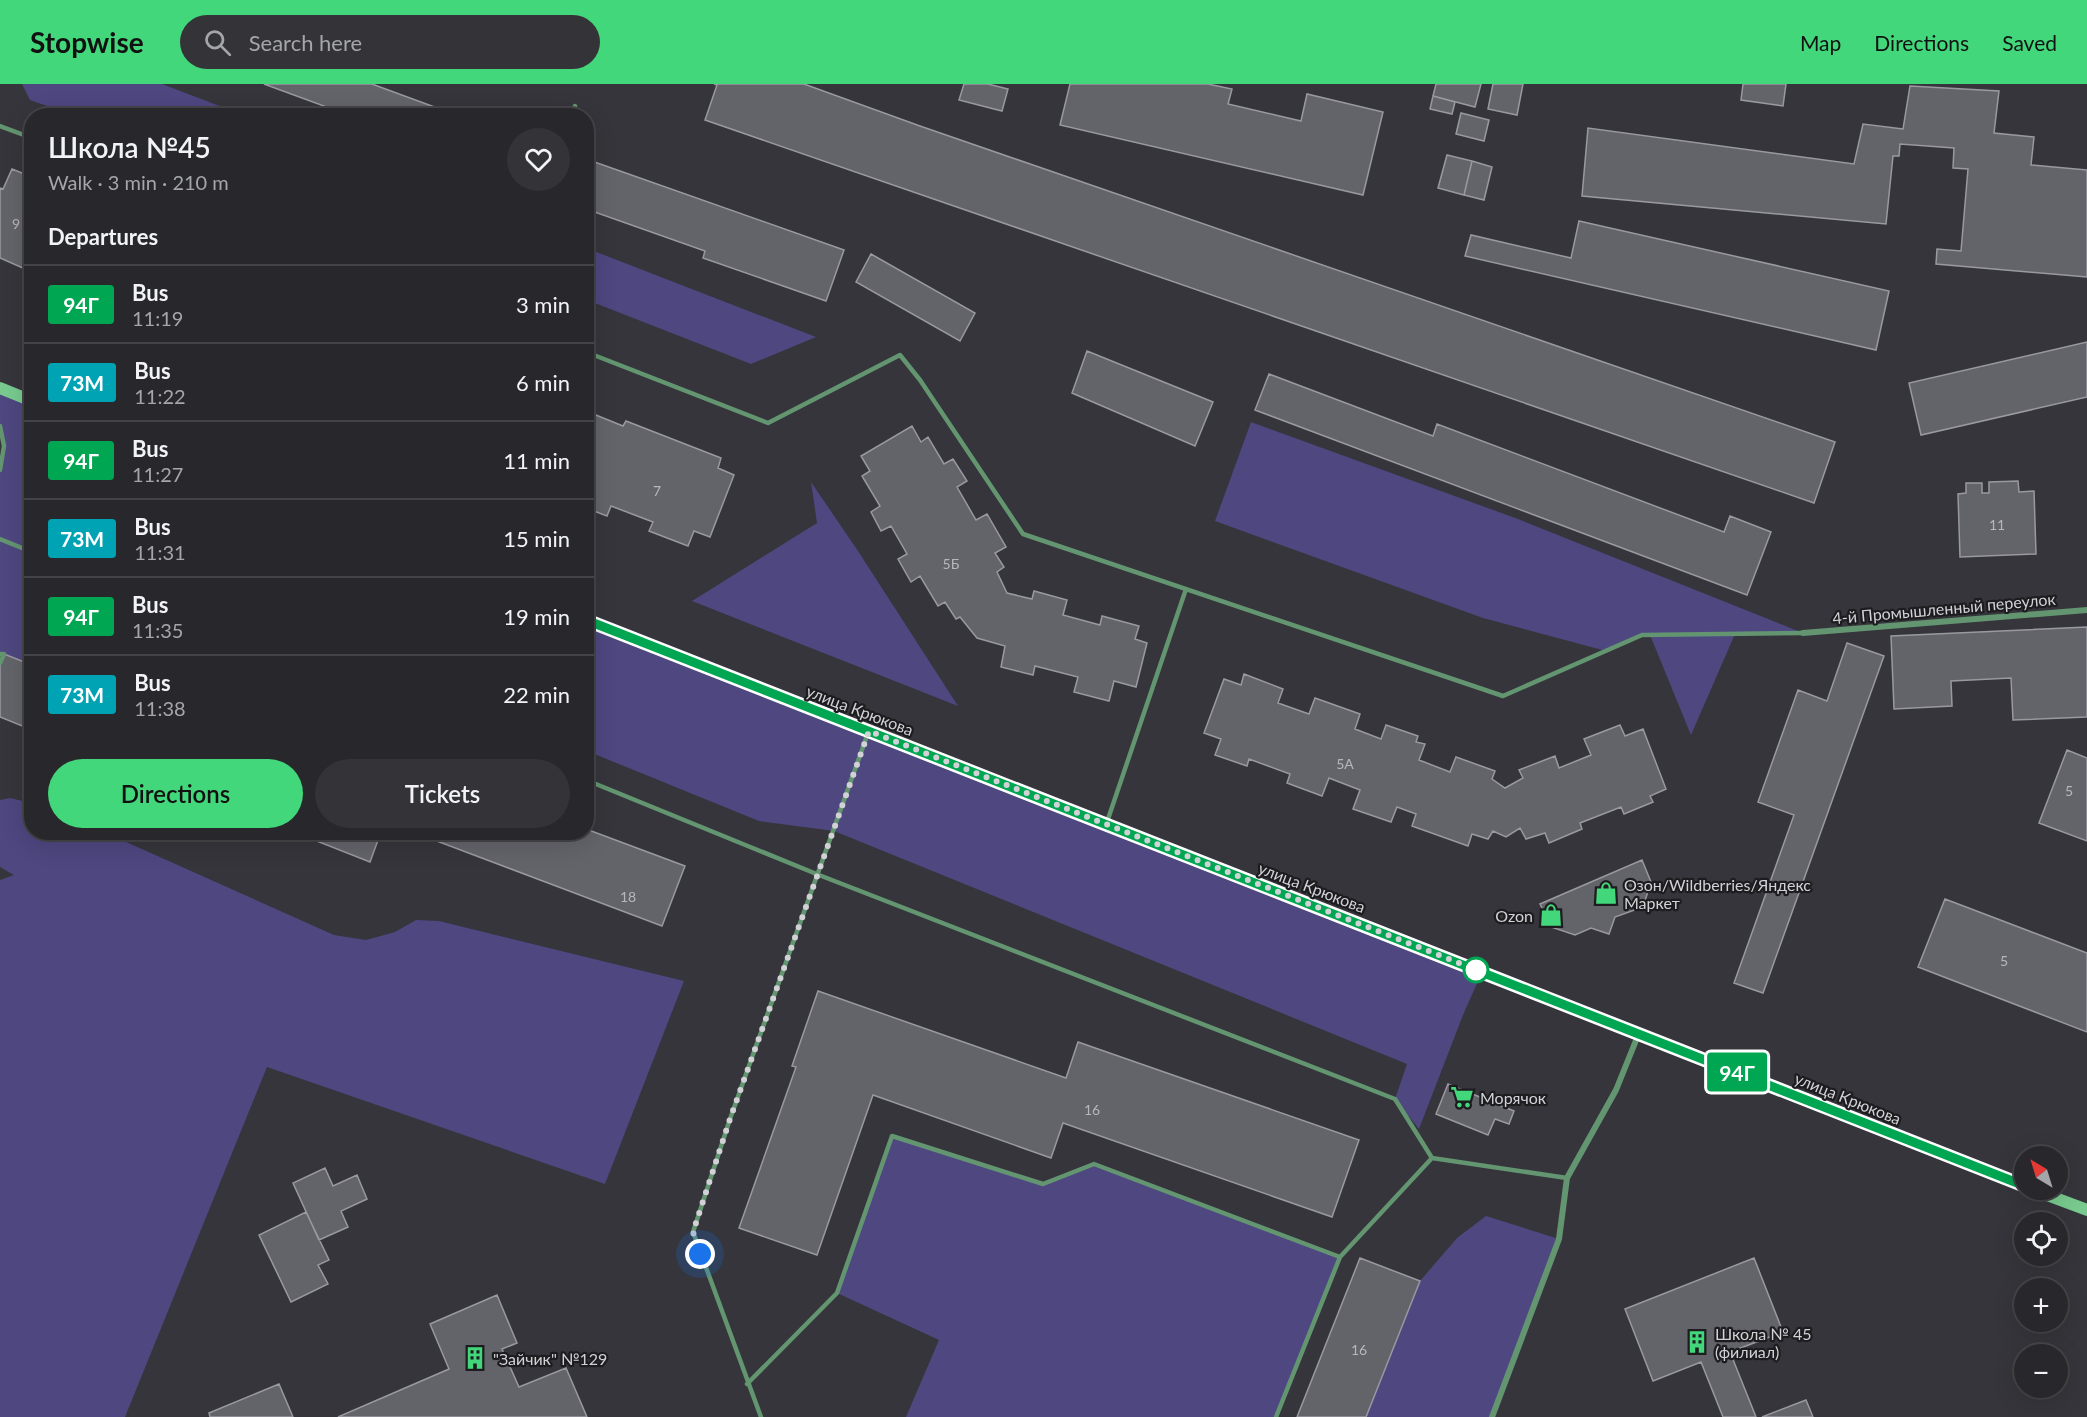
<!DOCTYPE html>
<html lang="en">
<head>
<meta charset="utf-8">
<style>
	:root { --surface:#28282c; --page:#343438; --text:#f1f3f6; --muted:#a5a6a9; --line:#444448; --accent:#43d77b }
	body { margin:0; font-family:Lato,sans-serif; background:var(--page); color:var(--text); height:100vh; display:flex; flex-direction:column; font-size:22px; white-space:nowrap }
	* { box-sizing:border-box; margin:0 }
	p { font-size:20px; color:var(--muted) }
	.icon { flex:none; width:33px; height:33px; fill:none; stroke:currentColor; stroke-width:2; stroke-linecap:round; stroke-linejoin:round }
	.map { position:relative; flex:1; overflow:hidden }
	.drawer { position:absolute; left:24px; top:24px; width:570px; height:732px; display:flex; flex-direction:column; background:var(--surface); border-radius:24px; box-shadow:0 6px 24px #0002,0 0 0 2px var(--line) }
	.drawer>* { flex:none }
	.badge { padding:0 12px; border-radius:4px; font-size:21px; line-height:39px }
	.needle { width:39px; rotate:322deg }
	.tools { position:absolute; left:2014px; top:1062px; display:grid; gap:12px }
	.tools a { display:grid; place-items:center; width:54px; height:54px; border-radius:50%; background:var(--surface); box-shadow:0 6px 24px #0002,0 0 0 2px var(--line); font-size:30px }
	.you { position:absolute; width:30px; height:30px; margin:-15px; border:4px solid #fff; border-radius:50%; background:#1a73e8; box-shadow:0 0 0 9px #1a73e833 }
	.map>.badge { position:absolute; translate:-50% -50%; box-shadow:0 0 0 3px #fff }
	h2 { padding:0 24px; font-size:22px; line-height:54px }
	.round { display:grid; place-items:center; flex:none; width:63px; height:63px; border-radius:32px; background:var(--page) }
	.headline { display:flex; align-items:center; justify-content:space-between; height:102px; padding:0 24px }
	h1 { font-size:28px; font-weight:600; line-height:45px }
	.action { display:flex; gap:12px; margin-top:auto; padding:12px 24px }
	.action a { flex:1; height:69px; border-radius:36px; background:var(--accent); color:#111; font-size:24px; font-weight:600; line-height:69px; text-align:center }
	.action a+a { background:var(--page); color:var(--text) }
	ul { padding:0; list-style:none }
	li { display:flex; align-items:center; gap:18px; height:78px; padding:0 24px; border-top:2px solid var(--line) }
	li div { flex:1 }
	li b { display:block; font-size:22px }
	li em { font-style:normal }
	li .badge { min-width:66px; font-weight:700; text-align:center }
	header { display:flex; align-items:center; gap:36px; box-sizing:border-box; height:84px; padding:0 30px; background:var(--accent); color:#111 }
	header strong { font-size:28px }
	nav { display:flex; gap:33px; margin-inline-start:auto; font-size:21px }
	.search { width:420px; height:54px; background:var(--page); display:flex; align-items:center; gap:15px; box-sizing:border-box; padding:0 21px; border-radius:33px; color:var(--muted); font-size:22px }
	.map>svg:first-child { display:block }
</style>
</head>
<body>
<header>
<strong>Stopwise</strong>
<div class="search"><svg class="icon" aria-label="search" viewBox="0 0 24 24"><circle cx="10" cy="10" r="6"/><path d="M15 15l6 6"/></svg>Search here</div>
<nav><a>Map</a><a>Directions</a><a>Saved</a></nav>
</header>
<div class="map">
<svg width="2087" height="1333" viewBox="0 0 2087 1333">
	<rect width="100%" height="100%" fill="#35353b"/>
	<path fill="#4e4780" d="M 22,0 L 162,0 L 243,31 L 73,31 L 30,16 Z
		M 586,164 L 816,253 L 751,280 L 587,216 Z
		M 0,304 L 31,317 L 31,581 L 0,570 L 0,386 L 4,362 L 0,342 Z
		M 1251,338 L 1518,435 L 1803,549 L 1735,550 L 1691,651 L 1650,551 L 1642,551 L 1606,567 L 1483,534 L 1215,437 Z
		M 811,398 L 858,467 L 958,622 L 692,517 L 817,439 Z
		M 586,536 L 1482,888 L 1463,931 L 1419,1045 L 1395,1015 L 1407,980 L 834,747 L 759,737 L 587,667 Z
		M 10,714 L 31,719 L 32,748 L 106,749 L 334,851 L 366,856 L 395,848 L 416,836 L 439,837 L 684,897 L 605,1100 L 267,983 L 125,1333 L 0,1333 L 0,796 L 14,791 L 0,783 L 0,716 Z
		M 892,1052 L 1043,1100 L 1094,1080 L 1340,1173 L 1276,1333 L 906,1333 L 939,1256 L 837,1209 Z
		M 1486,1132 L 1559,1155 L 1490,1333 L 1366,1333 L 1420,1197 L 1457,1154 Z"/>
	<path fill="#63636a" stroke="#9a99a1" stroke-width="1.5" d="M 264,0 L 372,0 L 459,32 L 351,32 Z
		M 714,0 L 804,0 L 920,42 L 1835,358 L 1814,419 L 705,36 L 717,1 Z
		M 964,0 L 988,0 L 1008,5 L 1002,27 L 959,16 Z
		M 1070,0 L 1208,0 L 1232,5 L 1228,20 L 1301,37 L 1307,10 L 1383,28 L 1363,111 L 1060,41 Z
		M 1436,0 L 1481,0 L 1475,23 L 1433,12 Z
		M 1493,0 L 1523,0 L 1517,31 L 1488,25 Z
		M 1743,0 L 1786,0 L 1783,22 L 1741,16 Z
		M 1910,2 L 1999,7 L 1994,49 L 2034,53 L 2031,81 L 2087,86 L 2087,193 L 1936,180 L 1937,165 L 1961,167 L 1968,85 L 1953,84 L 1954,64 L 1900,60 L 1899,72 L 1893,72 L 1886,140 L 1582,112 L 1588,44 L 1854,80 L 1863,40 L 1903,45 Z
		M 1433,12 L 1455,18 L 1452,30 L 1430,25 Z
		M 1461,29 L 1489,36 L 1484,57 L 1456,50 Z
		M 1447,71 L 1472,77 L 1464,111 L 1438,104 Z
		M 586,75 L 844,166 L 826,217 L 703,174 L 705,167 L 586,125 Z
		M 1472,77 L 1492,83 L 1484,116 L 1464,111 Z
		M 12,85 L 32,93 L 32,188 L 0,174 L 0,104 L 3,105 Z
		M 1579,137 L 1889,207 L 1876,266 L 1465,172 L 1471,151 L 1571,174 Z
		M 871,170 L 975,229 L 960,257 L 856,198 Z
		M 2087,258 L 2087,313 L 1921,351 L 1909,299 Z
		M 1087,267 L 1213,318 L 1195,362 L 1072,309 Z
		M 1269,290 L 1433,352 L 1437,340 L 1724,448 L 1730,432 L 1771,448 L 1747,511 L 1255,326 Z
		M 586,327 L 623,342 L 626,337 L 721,374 L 718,384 L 734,391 L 710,453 L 694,447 L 688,462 L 649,447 L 653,438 L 611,422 L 607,432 L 586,424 Z
		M 912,342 L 921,358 L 928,353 L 944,380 L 953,375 L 967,397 L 957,403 L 976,436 L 987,430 L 1006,463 L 995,469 L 1004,483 L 997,488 L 1007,509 L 1032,515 L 1034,507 L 1067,516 L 1063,531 L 1100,541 L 1102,532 L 1139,542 L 1135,555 L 1147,559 L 1136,603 L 1114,597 L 1109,617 L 1074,608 L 1078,593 L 1035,582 L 1033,591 L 1001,583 L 1005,562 L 977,554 L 960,533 L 956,535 L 945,518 L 938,522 L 920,492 L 911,498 L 898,475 L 907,470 L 891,442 L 881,447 L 871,428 L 880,422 L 862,392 L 870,387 L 861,372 Z
		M 2018,397 L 2019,408 L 2034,407 L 2036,470 L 1960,473 L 1958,410 L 1966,409 L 1966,399 L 1982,399 L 1982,409 L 1989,409 L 1989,398 Z
		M 2087,543 L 2087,633 L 2013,636 L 2011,594 L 1951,597 L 1952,622 L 1894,625 L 1891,552 Z
		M 1847,559 L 1884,572 L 1763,909 L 1734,899 L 1794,731 L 1758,718 L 1798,606 L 1827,617 Z
		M 4,570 L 32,581 L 32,646 L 0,633 L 0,579 Z
		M 1244,590 L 1283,605 L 1278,619 L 1309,630 L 1315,614 L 1360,630 L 1355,645 L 1381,655 L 1386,641 L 1418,652 L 1416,658 L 1425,660 L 1419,676 L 1450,688 L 1456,673 L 1495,687 L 1492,695 L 1505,704 L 1523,694 L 1519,686 L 1555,672 L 1559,684 L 1591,671 L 1584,655 L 1620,641 L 1625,652 L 1643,645 L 1666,705 L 1650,712 L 1653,718 L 1624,730 L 1621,723 L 1580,739 L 1582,745 L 1549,759 L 1545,749 L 1526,755 L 1520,744 L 1506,753 L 1493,747 L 1488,755 L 1472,750 L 1468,762 L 1412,742 L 1416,730 L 1397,723 L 1391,738 L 1353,725 L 1360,706 L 1329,694 L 1322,712 L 1287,699 L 1290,690 L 1249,675 L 1247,682 L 1215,671 L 1221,655 L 1204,649 L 1224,595 L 1241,601 Z
		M 2067,666 L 2087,674 L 2087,757 L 2039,739 Z
		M 586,745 L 685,782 L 662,842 L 413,748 L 586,748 Z
		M 294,748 L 381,748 L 370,778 Z
		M 1642,776 L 1651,798 L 1643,823 L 1615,833 L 1609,850 L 1591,844 L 1575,851 L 1551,843 L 1540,820 Z
		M 1945,815 L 2087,869 L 2087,948 L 1918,883 Z
		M 818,907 L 1066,994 L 1078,958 L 1359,1056 L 1332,1133 L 1063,1039 L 1051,1074 L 873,1011 L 817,1171 L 739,1144 L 796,983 L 792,982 Z
		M 1448,1000 L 1514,1027 L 1509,1040 L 1495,1035 L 1488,1051 L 1436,1030 Z
		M 325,1084 L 333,1102 L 357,1091 L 367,1115 L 341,1127 L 348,1143 L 319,1156 L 293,1099 Z
		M 306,1128 L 329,1176 L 318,1181 L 328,1200 L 291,1218 L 259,1151 Z
		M 1360,1174 L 1420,1197 L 1366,1333 L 1297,1333 Z
		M 1754,1174 L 1783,1248 L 1730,1268 L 1756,1333 L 1723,1333 L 1701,1278 L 1653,1297 L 1625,1225 Z
		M 497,1211 L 517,1259 L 502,1265 L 519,1303 L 566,1284 L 587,1333 L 338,1333 L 449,1285 L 430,1240 Z
		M 279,1300 L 293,1333 L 210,1333 L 209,1329 Z
		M 1806,1316 L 1813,1333 L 1762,1333 Z"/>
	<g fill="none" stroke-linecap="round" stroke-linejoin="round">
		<path stroke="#629570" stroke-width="4.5" d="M 571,32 L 575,22
			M 0,42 L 32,54
			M 586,268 L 768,339 L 900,271 L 920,296 L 1023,450 L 1503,612 L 1642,551 L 1803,549
			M 0,342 L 4,362 L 0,386
			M 0,455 L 32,468
			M 0,570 L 4,570 L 0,579
			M 586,696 L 819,791 L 1395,1015 L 1432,1074 L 1340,1173 L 1276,1333
			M 1107,738 L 1186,505
			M 1432,1074 L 1567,1094
			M 747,1300 L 837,1209 L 892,1052 L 1043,1100 L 1094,1080 L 1340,1173
			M 761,1333 L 693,1148 L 730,1035 L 868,649"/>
		<path stroke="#629570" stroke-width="6" d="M 1803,549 L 2087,526
			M 1492,1333 L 1559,1155 L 1567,1094 L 1616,1006 L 1639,949"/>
		<path stroke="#78ca8f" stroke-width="12" d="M 0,304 L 32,317
			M 586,536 L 2025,1102
			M 2034,1106 L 2087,1126"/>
	</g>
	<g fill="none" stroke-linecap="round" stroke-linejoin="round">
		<g stroke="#fff" stroke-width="14">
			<path id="line" d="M 586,536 L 2025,1102"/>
		</g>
		<use href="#line" stroke="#00a651" stroke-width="9"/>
		<path stroke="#d2d2d6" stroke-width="6" stroke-dasharray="0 10.8" d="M 700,1170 L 693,1148 L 730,1035 L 869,647 L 1482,888 L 1476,886"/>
	</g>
	<defs>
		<g id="shop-bare" transform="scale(1.8)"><path d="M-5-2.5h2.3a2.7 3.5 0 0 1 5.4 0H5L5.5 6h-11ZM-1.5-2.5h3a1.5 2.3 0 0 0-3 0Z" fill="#43d77b" stroke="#1d1d20" stroke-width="2.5" paint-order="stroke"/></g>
		<g id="supermarket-bare" transform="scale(1.8)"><path d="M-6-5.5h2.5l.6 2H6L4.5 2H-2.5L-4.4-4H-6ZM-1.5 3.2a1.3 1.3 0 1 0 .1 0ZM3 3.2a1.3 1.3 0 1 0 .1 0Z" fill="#43d77b" stroke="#1d1d20" stroke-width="2.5" paint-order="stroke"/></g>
		<g id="building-bare" transform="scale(1.8)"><path d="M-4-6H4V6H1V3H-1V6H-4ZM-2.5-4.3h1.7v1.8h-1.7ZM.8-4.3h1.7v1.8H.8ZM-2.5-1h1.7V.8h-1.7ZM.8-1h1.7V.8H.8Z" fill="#43d77b" stroke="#1d1d20" stroke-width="2.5" paint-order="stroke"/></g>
	</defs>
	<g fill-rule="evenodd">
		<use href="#shop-bare" x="1606" y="809"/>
		<use href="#shop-bare" x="1551" y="831"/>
		<use href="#supermarket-bare" x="1462" y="1013"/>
		<use href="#building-bare" x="1697" y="1258"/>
		<use href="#building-bare" x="475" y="1274"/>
	</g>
	<circle fill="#fff" stroke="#00a651" stroke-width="3" cx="1476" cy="886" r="12"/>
	<g text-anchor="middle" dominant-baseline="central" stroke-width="4.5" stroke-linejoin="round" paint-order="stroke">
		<g font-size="14" fill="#b6b6bb">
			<text x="16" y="139">9</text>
			<text x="657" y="406">7</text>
			<text x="1997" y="440">11</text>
			<text x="951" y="479">5Б</text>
			<text x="1345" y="679">5А</text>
			<text x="2069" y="706">5</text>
			<text x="628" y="812">18</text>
			<text x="2004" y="876">5</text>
			<text x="1092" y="1025">16</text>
			<text x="1359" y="1265">16</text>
		</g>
		<g font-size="16" fill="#d2d2d6" stroke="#1d1d20">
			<text transform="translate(1944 524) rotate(-5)">4-й Промышленный переулок</text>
			<text transform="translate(860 626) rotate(21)">улица Крюкова</text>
			<text transform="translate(1312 803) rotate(21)">улица Крюкова</text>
			<text transform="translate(1848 1014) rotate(22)">улица Крюкова</text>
		</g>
		<g font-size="16" fill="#d2d2d6" stroke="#1d1d20" text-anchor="start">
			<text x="1624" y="800">Озон/Wildberries/Яндекс<tspan x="1624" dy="18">Маркет</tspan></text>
			<text x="1533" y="831" text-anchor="end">Ozon</text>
			<text x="1480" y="1013">Морячок</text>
			<text x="1715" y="1249">Школа № 45<tspan x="1715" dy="18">(филиал)</tspan></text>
			<text x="493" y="1274">"Зайчик" №129</text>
		</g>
	</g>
</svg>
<div class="tools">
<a><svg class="needle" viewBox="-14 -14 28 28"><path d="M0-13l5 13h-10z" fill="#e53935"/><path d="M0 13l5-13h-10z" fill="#a5a6a9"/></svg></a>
<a><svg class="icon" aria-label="locate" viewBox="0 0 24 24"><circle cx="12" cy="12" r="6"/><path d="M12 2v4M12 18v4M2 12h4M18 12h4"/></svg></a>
<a>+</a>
<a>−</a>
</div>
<div class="you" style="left:700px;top:1170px"></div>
<b class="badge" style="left:1737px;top:988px;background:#00a651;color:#fff">94Г</b>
<section class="drawer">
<div class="headline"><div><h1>Школа №45</h1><p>Walk · 3 min · 210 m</p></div><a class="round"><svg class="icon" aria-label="heart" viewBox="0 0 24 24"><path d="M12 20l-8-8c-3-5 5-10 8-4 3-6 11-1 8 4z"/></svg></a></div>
<h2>Departures</h2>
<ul>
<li><span class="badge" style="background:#00a651;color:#fff">94Г</span><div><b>Bus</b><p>11:19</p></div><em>3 min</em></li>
<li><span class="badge" style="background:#00a3b4;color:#fff">73М</span><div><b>Bus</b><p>11:22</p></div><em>6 min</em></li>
<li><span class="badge" style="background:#00a651;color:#fff">94Г</span><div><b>Bus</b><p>11:27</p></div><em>11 min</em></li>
<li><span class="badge" style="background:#00a3b4;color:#fff">73М</span><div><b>Bus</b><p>11:31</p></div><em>15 min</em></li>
<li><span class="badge" style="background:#00a651;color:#fff">94Г</span><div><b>Bus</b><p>11:35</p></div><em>19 min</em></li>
<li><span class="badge" style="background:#00a3b4;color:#fff">73М</span><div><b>Bus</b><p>11:38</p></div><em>22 min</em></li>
</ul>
<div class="action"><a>Directions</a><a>Tickets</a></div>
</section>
</div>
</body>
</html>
